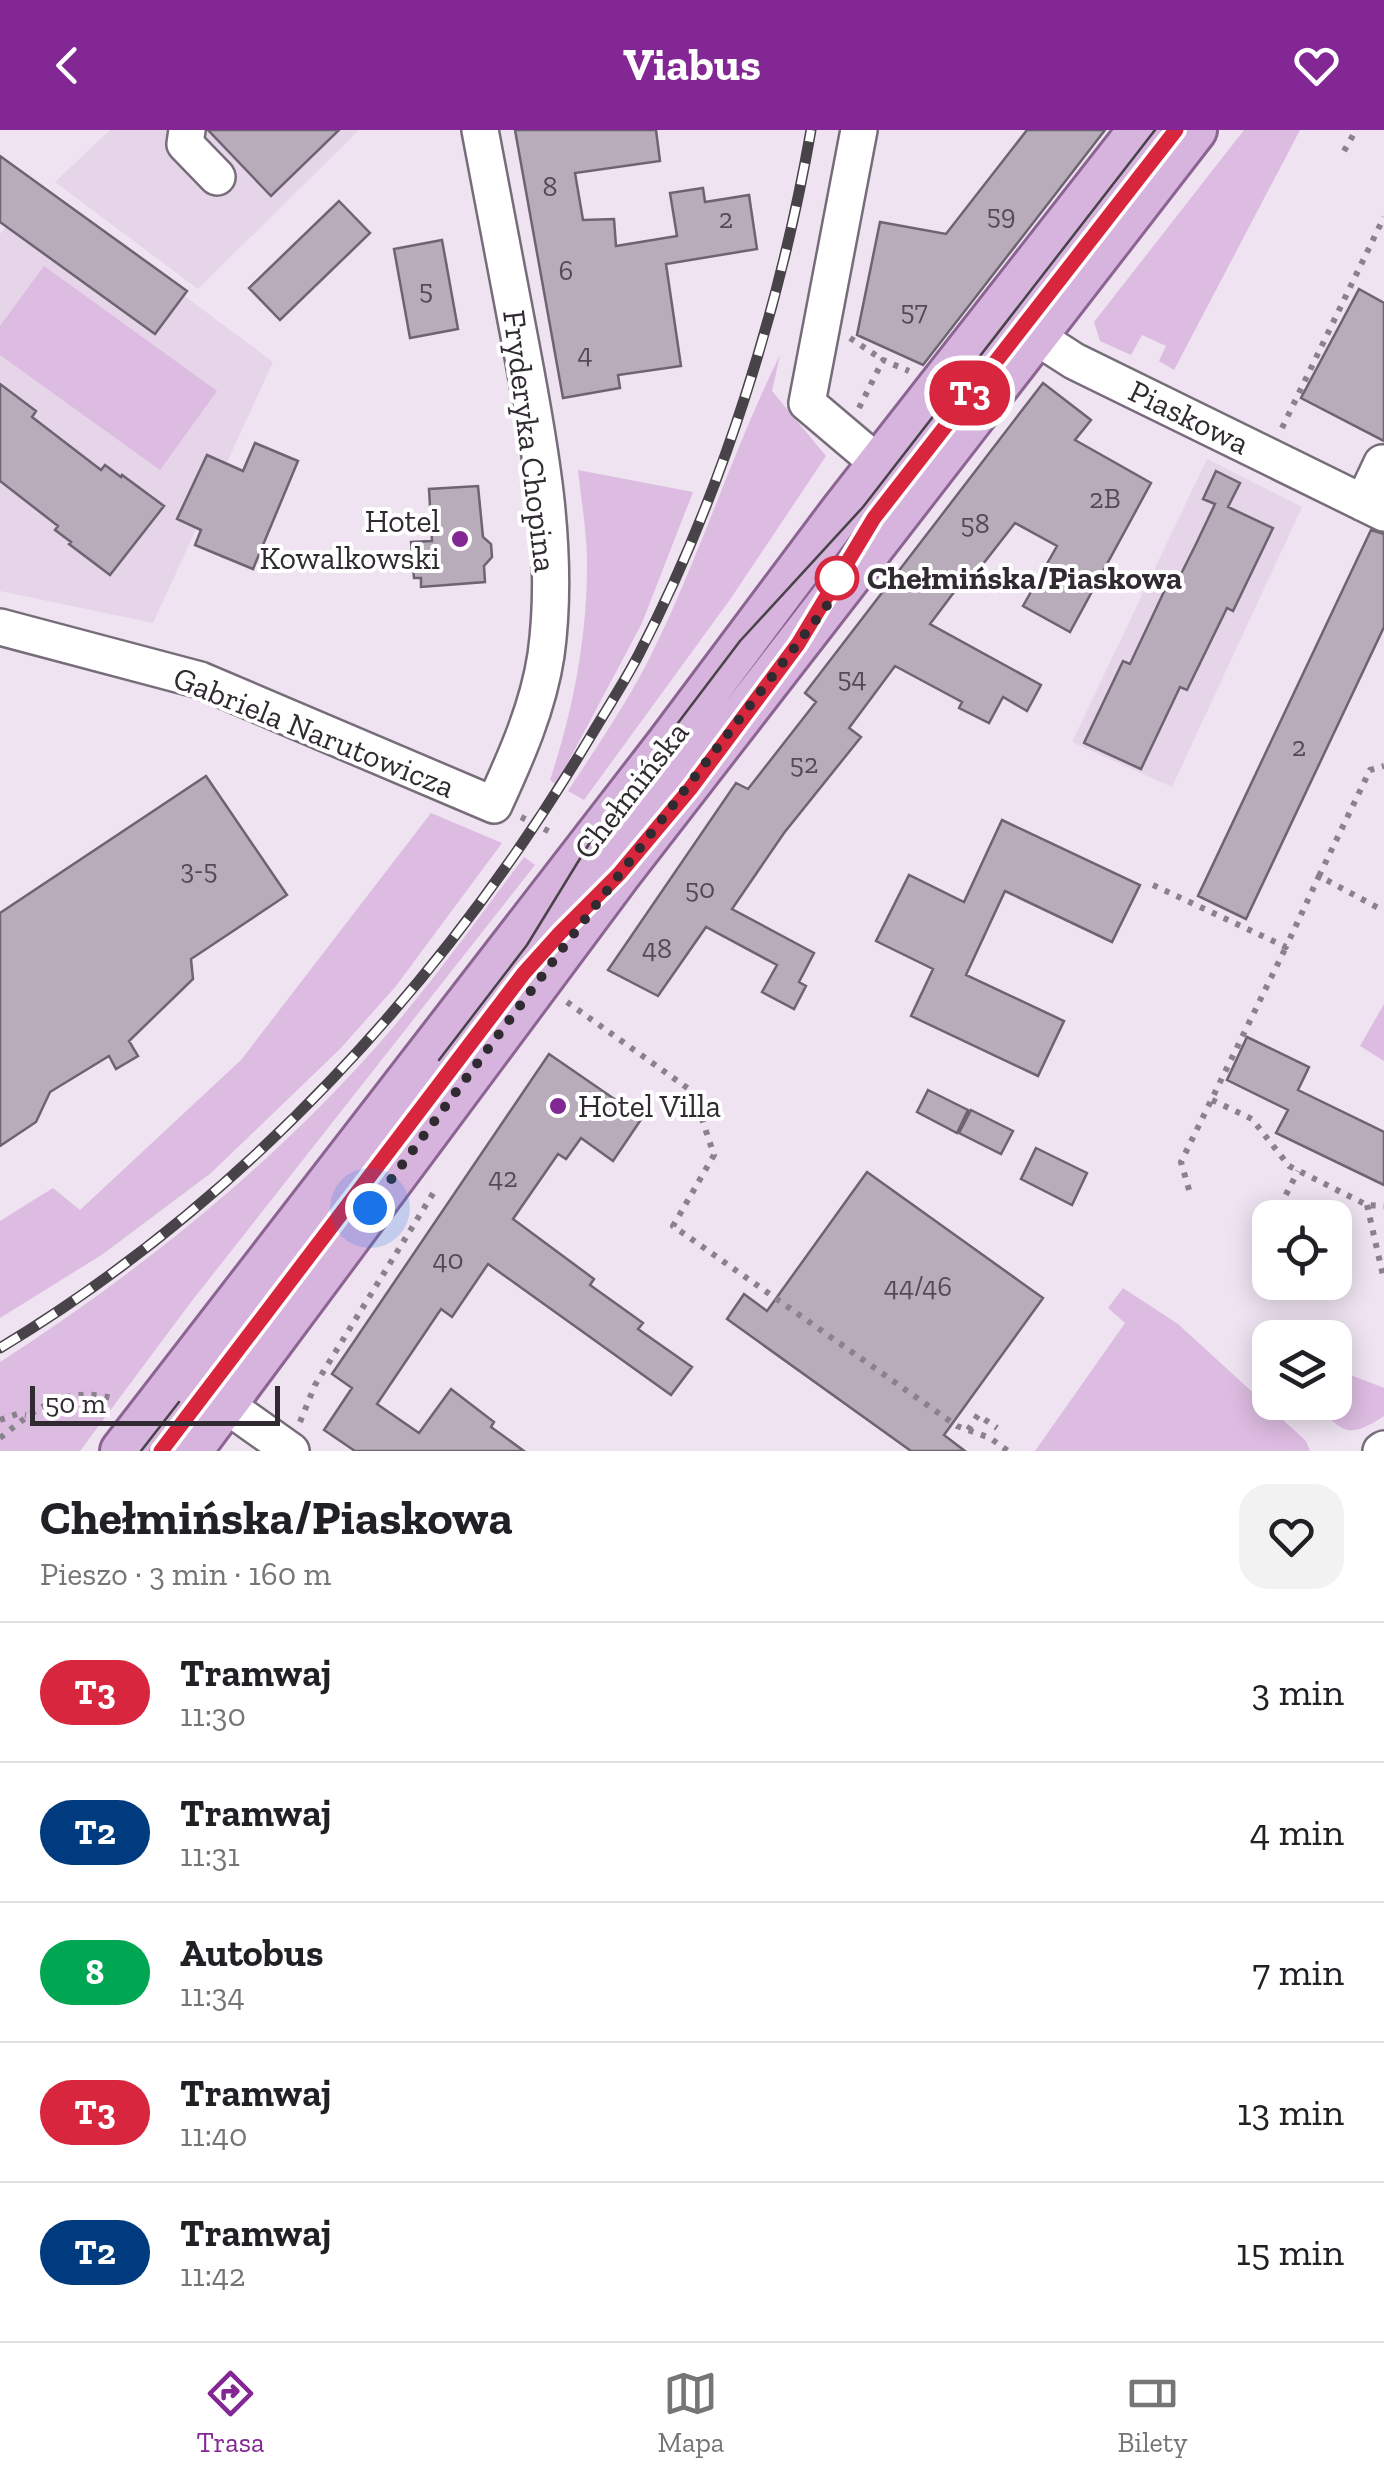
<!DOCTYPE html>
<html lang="pl">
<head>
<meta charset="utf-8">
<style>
	:root { --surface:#fff; --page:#f2f2f2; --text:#202124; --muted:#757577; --line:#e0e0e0; --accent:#822793 }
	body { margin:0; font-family:"Zilla Slab",serif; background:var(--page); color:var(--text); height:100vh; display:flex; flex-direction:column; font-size:38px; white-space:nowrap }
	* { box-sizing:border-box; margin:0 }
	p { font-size:32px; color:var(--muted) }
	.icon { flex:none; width:55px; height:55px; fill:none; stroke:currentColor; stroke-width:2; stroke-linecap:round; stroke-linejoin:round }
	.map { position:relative; height:1321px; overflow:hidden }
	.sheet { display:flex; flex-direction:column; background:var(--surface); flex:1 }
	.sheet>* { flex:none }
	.badge { padding:0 20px; border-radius:32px; font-size:35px; line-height:65px }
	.tools { position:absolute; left:1252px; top:1070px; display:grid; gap:20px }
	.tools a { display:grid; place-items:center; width:100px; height:100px; border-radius:20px; background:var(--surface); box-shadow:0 5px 25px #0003; font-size:50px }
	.scale { position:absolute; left:30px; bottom:25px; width:250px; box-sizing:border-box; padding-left:10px; border:5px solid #302b31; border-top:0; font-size:28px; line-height:35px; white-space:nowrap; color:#302b31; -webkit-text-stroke:8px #fff; paint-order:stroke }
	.you { position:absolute; width:50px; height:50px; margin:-25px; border:8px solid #fff; border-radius:50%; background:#1a73e8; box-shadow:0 0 0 15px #1a73e833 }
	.map>.badge { position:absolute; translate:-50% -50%; box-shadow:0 0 0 5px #fff }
	.round { display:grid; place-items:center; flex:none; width:105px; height:105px; border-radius:30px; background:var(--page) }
	.summary { display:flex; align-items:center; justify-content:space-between; height:170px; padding:0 40px }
	h1 { font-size:48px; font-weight:700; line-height:75px }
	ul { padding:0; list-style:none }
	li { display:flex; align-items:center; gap:30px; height:140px; padding:0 40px; border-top:2px solid var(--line) }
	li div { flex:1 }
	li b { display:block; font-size:38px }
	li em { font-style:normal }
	li .badge { min-width:110px; font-weight:700; text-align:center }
	header { display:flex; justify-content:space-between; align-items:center; height:130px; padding:0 40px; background:var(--accent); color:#fff; font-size:45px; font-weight:700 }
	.dock { display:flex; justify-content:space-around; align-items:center; height:140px; border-top:2px solid var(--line); background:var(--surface); font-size:28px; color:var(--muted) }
	.dock a { display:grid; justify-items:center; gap:5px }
	.dock .active { color:var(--accent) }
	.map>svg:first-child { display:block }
</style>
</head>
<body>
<header><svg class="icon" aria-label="back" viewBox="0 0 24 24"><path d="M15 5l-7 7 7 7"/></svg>Viabus<svg class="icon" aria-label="heart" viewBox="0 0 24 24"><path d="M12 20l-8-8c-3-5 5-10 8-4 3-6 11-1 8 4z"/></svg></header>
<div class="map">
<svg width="1384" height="1321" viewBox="0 0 1384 1321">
	<rect width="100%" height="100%" fill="#efe3f1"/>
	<path fill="#e6d4e9" d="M 110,0 L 359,0 L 198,159 L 55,52 Z
		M 38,57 L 273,232 L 153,493 L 0,461 L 0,104 Z
		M 1207,329 L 1302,377 L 1172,657 L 1072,612 Z"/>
	<path fill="#dcbce1" d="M 1244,0 L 1300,0 L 1174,240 L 1159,231 L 1166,216 L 1142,205 L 1131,225 L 1100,211 L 1094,192 Z
		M 44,136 L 217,261 L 160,340 L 0,225 L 0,196 Z
		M 780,225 L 772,261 L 826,326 L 729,471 L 584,670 L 568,661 C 594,621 622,580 645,537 C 697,436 730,326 780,225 Z
		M 578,340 L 693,362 L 642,493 L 556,655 L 550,650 C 574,578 588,503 587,426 C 586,398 581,368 578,340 Z
		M 431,683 L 502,713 L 396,856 L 341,918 L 211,1043 L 103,1124 L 0,1188 L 0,1091 L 53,1058 L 80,1080 L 241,930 Z
		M 524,727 L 535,735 L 191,1172 L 80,1321 L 0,1321 L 0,1232 C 140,1142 280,1029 389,902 C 437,846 480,786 524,727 Z
		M 1384,874 L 1384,931 L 1360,916 Z
		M 1123,1158 L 1178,1194 L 1306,1311 L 1310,1321 L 1035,1321 L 1125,1193 L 1108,1178 Z
		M 1335,1239 L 1384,1258 L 1384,1286 C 1346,1311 1344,1301 1313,1273 L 1335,1272 Z"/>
	<path fill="#b8acba" stroke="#6e6370" stroke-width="2.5" d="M 208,0 L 339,0 L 271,66 Z
		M 515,0 L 656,0 L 660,31 L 575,43 L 583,90 L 614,89 L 616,116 L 677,106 L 670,63 L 703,58 L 705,72 L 749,65 L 757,119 L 666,134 L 681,236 L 618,245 L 620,258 L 563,268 Z
		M 1027,0 L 1105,0 L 923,235 L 857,205 L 880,92 L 946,104 Z
		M 0,26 L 187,161 L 155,204 L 0,92 Z
		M 339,71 L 370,103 L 280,190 L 249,158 Z
		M 442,110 L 458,199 L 410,208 L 394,119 Z
		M 1359,159 L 1384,173 L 1384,311 L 1301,268 Z
		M 1043,253 L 1091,290 L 1075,310 L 1151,353 L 1070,502 L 1023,476 L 1057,416 L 1015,393 L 972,448 L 967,445 L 930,494 L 1041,555 L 1027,581 L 1003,567 L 989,593 L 959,578 L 962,572 L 895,536 L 849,598 L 861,607 L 784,703 L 732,779 L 814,823 L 799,852 L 806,856 L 794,879 L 762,862 L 777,835 L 706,797 L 658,866 L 608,840 L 736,653 L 748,659 L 816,572 L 805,563 Z
		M 0,254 L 36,281 L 32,287 L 101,340 L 105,335 L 121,347 L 122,345 L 164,376 L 110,445 L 69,414 L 71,412 L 55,400 L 58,396 L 0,351 Z
		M 255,313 L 298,331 L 253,439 L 195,415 L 201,400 L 177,389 L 207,325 L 243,341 Z
		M 1216,341 L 1240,353 L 1228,377 L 1273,398 L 1233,481 L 1227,478 L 1187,560 L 1180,557 L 1141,639 L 1084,613 L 1123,531 L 1130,534 L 1169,451 L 1176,454 L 1196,414 L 1215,374 L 1203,369 Z
		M 478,356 L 483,407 L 491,414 L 492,427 L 484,436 L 485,452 L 421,457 L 421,448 L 414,448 L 411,412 L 432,411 L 429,359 Z
		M 1371,400 L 1384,404 L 1384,497 L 1246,789 L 1198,766 Z
		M 206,646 L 287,765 L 191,829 L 193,849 L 129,911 L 138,926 L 116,939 L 109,926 L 50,962 L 36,992 L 0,1016 L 0,783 Z
		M 1002,690 L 1140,755 L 1112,812 L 1005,761 L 966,845 L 1064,891 L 1038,946 L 911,886 L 933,839 L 876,811 L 909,745 L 964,772 Z
		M 1247,907 L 1309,937 L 1298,960 L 1384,1002 L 1384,1055 L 1276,1003 L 1288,980 L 1227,950 Z
		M 549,924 L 642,988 L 613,1031 L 581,1008 L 566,1029 L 558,1024 L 513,1089 L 594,1149 L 590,1155 L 643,1193 L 638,1199 L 692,1237 L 671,1265 L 488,1134 L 452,1187 L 441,1179 L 377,1274 L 419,1303 L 451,1259 L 494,1292 L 491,1297 L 524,1321 L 355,1321 L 324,1300 L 352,1258 L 332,1244 Z
		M 928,960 L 968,980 L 957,1003 L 917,982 Z
		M 971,980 L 1013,1001 L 1001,1024 L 959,1003 Z
		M 1036,1018 L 1087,1043 L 1072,1075 L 1021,1049 Z
		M 867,1042 L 1043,1168 L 944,1305 L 965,1321 L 911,1321 L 727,1189 L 744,1164 L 767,1181 Z"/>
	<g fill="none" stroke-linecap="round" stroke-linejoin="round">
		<g stroke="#776c79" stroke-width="40">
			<path id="minor" d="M 187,0 L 185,14 L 217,47
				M 859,0 L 807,273 L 879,334
				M 1012,191 L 1074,231 L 1384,383
				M 1363,373 L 1382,333 L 1384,334
				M 0,497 L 200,550 L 494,675 C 516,627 538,578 546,525 C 560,423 540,316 521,216 C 507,144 494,72 480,0
				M 181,1243 L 291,1321
				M 1381,1321 L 1384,1319"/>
		</g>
		<g stroke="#8b6492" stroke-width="48">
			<path id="major" d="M 122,1321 L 668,614 L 843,380 L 1140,0
				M 190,1321 L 619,744 L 1195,0"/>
		</g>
		<path stroke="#89818b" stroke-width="6" stroke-dasharray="5 8" stroke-linecap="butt" d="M 1344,21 L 1356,0
			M 850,208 L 883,230
			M 859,278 L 883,230 L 909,241
			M 1282,298 L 1384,87
			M 521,687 L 554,704
			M 1319,746 L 1370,640 L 1384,636
			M 1153,755 L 1286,817 L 1319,746 L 1384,781
			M 567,872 L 693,962 L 714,1025 L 673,1096 L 957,1296 L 990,1308 L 1008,1321
			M 1212,970 L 1252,989 L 1289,1036 L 1367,1075 L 1384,1076
			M 1189,1060 L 1181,1032 L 1286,817
			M 1367,1075 L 1384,1150
			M 1274,1088 L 1298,1041
			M 1267,1102 L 1270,1096
			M 0,1290 L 17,1284 L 26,1285
			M 300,1292 L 315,1255 L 437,1057
			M 968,1300 L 978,1285 L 997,1298
			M 0,1308 C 38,1277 65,1255 116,1269"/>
		<use href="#minor" stroke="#fff" stroke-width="35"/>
		<use href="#major" stroke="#d7b4dd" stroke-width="42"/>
		<path stroke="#484249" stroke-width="2.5" d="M 439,930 L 527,815 L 600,696 L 740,511 L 863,377 L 1155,0
			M 141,1321 L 179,1272
			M 161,1321 L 524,843 L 559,803 L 619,744 L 689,659 L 798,513 L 874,388 L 1176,0"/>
		<g stroke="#484249" stroke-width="11">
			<path id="rail" d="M 0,1218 C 244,1071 444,852 589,609 C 606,580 624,553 639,524 C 722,364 780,177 811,0"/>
		</g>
		<use href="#rail" stroke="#fff" stroke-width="8" stroke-dasharray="22" stroke-linecap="butt"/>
	</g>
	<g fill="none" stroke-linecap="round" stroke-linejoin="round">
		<g stroke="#fff" stroke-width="22">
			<path id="line" d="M 161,1321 L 524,843 L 560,803 L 619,744 L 690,659 L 798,514 L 874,388 L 1176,0"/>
		</g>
		<use href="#line" stroke="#d7263d" stroke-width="15"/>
		<path stroke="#302b31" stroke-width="10" stroke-dasharray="0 18" d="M 370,1078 L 562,819 L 852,443 L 837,448"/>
	</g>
	<g fill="#822793" stroke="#fff" stroke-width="4">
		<circle cx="460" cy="409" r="10"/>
		<circle cx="558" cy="976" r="10"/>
	</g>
	<circle fill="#fff" stroke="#d7263d" stroke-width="5" cx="837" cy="448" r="20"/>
	<g text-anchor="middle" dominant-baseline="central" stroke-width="8" stroke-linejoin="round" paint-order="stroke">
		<g font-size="28" fill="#524b53">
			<text x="550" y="56">8</text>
			<text x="1001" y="84">59</text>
			<text x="726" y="88">2</text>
			<text x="566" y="140">6</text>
			<text x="426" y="159">5</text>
			<text x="914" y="180">57</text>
			<text x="585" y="223">4</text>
			<text x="1105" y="368">2B</text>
			<text x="975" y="393">58</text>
			<text x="852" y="547">54</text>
			<text x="1299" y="616">2</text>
			<text x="804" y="633">52</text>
			<text x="199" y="739">3-5</text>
			<text x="700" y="758">50</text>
			<text x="657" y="818">48</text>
			<text x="503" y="1047">42</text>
			<text x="448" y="1129">40</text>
			<text x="918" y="1156">44/46</text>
		</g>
		<g font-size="32" fill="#302b31" stroke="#fff">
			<text transform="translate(1189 287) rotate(26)">Piaskowa</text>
			<text transform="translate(530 311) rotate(83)">Fryderyka Chopina</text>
			<text transform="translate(314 602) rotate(22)">Gabriela Narutowicza</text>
			<text transform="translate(631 660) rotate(-52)">Chełmińska</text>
		</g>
		<g font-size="32" fill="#302b31" stroke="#fff" text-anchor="end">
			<text x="440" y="391">Hotel<tspan x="440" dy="37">Kowalkowski</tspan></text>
			<text x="578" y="976" text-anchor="start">Hotel Villa</text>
		</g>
		<g font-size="32" font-weight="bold" fill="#302b31" stroke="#fff" text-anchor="start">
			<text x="867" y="448">Chełmińska/Piaskowa</text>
		</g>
	</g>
</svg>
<div class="tools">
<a><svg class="icon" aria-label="locate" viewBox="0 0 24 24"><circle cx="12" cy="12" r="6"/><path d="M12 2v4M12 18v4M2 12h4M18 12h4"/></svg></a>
<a><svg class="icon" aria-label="layers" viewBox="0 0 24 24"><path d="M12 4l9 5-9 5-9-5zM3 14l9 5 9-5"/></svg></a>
</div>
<div class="scale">50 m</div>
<div class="you" style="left:370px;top:1078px"></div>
<b class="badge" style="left:970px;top:263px;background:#d7263d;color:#fff">T3</b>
</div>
<section class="sheet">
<div class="summary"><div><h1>Chełmińska/Piaskowa</h1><p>Pieszo · 3 min · 160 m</p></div><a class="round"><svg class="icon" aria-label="heart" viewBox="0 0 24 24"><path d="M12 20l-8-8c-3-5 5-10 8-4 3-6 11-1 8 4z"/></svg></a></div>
<ul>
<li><span class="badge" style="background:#d7263d;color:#fff">T3</span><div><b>Tramwaj</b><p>11:30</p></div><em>3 min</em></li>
<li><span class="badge" style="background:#003b80;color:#fff">T2</span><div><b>Tramwaj</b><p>11:31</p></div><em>4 min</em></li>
<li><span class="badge" style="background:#00a651;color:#fff">8</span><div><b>Autobus</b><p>11:34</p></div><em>7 min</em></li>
<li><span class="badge" style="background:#d7263d;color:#fff">T3</span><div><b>Tramwaj</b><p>11:40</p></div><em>13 min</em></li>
<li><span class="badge" style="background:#003b80;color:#fff">T2</span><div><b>Tramwaj</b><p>11:42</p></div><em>15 min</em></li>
</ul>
</section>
<nav class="dock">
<a class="active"><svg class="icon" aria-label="directions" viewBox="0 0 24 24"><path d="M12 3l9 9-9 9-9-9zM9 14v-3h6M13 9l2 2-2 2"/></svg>Trasa</a>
<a><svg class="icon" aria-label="map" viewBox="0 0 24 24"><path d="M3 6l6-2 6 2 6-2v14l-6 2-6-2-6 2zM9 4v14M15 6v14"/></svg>Mapa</a>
<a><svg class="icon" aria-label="tickets" viewBox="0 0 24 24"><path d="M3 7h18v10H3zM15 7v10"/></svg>Bilety</a>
</nav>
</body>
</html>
